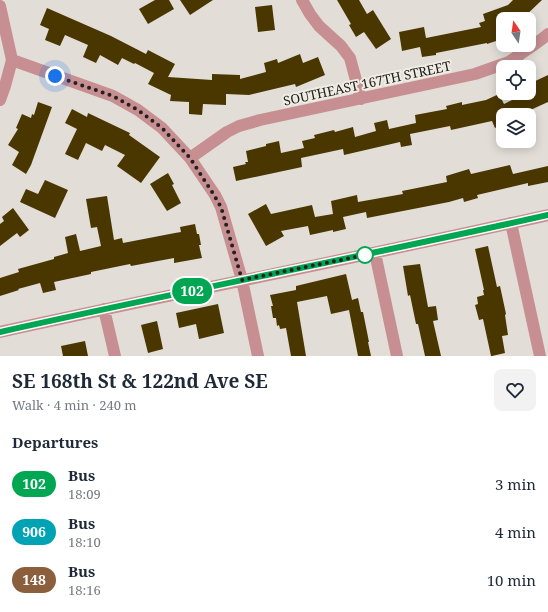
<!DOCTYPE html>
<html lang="en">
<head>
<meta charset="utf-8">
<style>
	:root { --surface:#fff; --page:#f2f2f3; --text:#1f2937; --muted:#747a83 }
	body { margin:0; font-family:"Noto Serif",serif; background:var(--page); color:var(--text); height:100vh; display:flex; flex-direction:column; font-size:15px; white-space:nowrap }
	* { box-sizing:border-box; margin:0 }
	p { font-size:13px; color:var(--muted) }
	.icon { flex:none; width:22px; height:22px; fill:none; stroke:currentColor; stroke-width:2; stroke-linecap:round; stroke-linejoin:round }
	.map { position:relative; height:356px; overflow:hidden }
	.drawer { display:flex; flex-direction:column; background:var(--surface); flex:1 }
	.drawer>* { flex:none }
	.badge { padding:0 8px; border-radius:13px; font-size:14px; line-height:26px }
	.needle { width:26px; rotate:347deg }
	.controls { position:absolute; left:496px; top:12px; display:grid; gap:8px }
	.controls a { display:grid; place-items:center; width:40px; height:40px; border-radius:8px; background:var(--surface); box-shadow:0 2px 10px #0003; font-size:20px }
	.you { position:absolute; width:20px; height:20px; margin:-10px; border:3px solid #fff; border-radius:50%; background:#1a73e8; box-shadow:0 0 0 6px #1a73e833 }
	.map>.badge { position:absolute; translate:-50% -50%; box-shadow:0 0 0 2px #fff }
	h2 { padding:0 12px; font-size:15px; line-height:36px }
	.round { display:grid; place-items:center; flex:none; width:42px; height:42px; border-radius:8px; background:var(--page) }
	.head { display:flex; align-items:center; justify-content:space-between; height:68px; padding:0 12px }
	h1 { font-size:19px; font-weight:700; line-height:30px }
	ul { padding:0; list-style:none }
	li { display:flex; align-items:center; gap:12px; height:48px; padding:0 12px }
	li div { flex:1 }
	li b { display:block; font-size:15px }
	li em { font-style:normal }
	li .badge { min-width:44px; font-weight:700; text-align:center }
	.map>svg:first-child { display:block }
</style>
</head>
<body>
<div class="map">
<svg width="548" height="356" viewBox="0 0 548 356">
	<rect width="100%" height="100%" fill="#e2ded7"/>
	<path fill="#4a3700" d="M 155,0 L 169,0 L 174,9 L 148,24 L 139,9 Z
		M 180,0 L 213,0 L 190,15 Z
		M 337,0 L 359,0 L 367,14 L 373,10 L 391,39 L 376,49 L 364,32 L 356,37 L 349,25 L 351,24 Z
		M 513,0 L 542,0 L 522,19 L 503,19 L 503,26 L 498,28 L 502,39 L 487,44 L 487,43 L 436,53 L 436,55 L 422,57 L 420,47 L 402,51 L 399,32 L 424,27 L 426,38 L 481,27 L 479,23 L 485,21 L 483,14 L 508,5 Z
		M 272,5 L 275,30 L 258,32 L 255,7 Z
		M 47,8 L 111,36 L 146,54 L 148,50 L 175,64 L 168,77 L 212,80 L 212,74 L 240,75 L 240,79 L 266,72 L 264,63 L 277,59 L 278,63 L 300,54 L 303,63 L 318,57 L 325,75 L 296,87 L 295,84 L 249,95 L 226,94 L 226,105 L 203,104 L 202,115 L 189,114 L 189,102 L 170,101 L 171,95 L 148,84 L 154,73 L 135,63 L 134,64 L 122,58 L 118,65 L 100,55 L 96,63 L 83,57 L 88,45 L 65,35 L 60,46 L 45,40 L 49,29 L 40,25 Z
		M 548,75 L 548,102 L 526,112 L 527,115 L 503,115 L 503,124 L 495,128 L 492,121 L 451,130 L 450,126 L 410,134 L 412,145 L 401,147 L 400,142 L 344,155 L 343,149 L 301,158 L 302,167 L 236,181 L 233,167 L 246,164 L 245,162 L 248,162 L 246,151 L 266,146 L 266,144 L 279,141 L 281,153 L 304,148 L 302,141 L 315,138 L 314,135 L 334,130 L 335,132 L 353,127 L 355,137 L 376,131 L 374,123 L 387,120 L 389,129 L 416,123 L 415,115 L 447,109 L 446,106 L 462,102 L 462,105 L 486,100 L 499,94 L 504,104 L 522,95 L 521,93 L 529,93 L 529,84 Z
		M 38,102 L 52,107 L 31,165 L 26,174 L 12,165 L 19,152 L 8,145 L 18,129 L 16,128 L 22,114 L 31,118 L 32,114 L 34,115 Z
		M 72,109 L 87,117 L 88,113 L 130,133 L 129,135 L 160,157 L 141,183 L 117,166 L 125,155 L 105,145 L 102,151 L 86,143 L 78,160 L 65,154 L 77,129 L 65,123 Z
		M 510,165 L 513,174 L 548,166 L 548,182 L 528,186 L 528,183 L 477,195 L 478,198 L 464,202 L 463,198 L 449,202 L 367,218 L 366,212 L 343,217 L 346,229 L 333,232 L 333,230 L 310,235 L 308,226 L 281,231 L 284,236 L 266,246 L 248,214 L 266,204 L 271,214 L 312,205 L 315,217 L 333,214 L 331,201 L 357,195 L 358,202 L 403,194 L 402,191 L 447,182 L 446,176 L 469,169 L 471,174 Z
		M 168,173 L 174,184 L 172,185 L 181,203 L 167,211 L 150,184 Z
		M 45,180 L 68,190 L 55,218 L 20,202 L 26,189 L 38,194 Z
		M 107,196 L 114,240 L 122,238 L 123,243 L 175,233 L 181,232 L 180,227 L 195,224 L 197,234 L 199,234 L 201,245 L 199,245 L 202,258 L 174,263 L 174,258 L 131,266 L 130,264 L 91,272 L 91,274 L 54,282 L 56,290 L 43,293 L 40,283 L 18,289 L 19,290 L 0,296 L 0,278 L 19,272 L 18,269 L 54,259 L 54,257 L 68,253 L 65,237 L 76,234 L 80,251 L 101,246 L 97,227 L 91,228 L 86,199 Z
		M 13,208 L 29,230 L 20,237 L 17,233 L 0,246 L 0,224 L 4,221 L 2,217 Z
		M 488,246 L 497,287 L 500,286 L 506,314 L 505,315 L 508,335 L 502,336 L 505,353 L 492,356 L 491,356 L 483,319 L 479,320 L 475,305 L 478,304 L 477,297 L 484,295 L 483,290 L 484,290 L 475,249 Z
		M 420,264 L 428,307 L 436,306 L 438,320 L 433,321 L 441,356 L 425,356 L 418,324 L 416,324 L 410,295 L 408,296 L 403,266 Z
		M 346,274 L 352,300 L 358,298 L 361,312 L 363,312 L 369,342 L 368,342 L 371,356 L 358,356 L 349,310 L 331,314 L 327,296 L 297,302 L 306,356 L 291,356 L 286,328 L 280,329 L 279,325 L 277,326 L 276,318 L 273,318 L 271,306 L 273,306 L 270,295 L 296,290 L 296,286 Z
		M 218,304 L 224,333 L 199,339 L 196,324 L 179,328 L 176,313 Z
		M 157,321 L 163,349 L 148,353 L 141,325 Z
		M 85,341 L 88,356 L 63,356 L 61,346 Z"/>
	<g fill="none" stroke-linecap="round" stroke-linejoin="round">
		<path stroke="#c78f92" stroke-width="12" d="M 302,0 L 310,14 L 319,26 L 341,46 L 350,58 L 361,99
			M 0,6 L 12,60 L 5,86 L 0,100
			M 12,60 L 113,96 L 138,110 L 162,128 L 190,158 L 215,195 L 221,207 L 242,280 L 258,356
			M 190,158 L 227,132 L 239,126 L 260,120 L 475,74 L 509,62 L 542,39 L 548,34
			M 511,223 L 540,356
			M 375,253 L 397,356
			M 104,309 L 115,356
			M 0,332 C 182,292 366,256 548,215"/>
	</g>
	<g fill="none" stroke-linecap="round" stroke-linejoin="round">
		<g stroke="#fff" stroke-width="9">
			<path id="line" d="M 0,332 C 182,291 366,256 548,215"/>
		</g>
		<use href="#line" stroke="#00a651" stroke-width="6"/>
		<path stroke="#23211f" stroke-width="4" stroke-dasharray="0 7.2" d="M 55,76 L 113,96 L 138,110 L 162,128 L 190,158 L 214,195 L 221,207 L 242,280 L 365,255"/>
	</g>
	<circle fill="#fff" stroke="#00a651" stroke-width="2" cx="365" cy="255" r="8"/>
	<g text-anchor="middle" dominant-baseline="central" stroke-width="4" stroke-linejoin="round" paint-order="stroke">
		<g font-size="13" fill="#23211f" stroke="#efece4">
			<text transform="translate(367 83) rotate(-12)">SOUTHEAST 167TH STREET</text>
		</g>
	</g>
</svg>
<div class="controls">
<a><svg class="needle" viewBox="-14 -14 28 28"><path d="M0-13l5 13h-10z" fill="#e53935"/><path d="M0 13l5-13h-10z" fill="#747a83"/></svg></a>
<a><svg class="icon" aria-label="locate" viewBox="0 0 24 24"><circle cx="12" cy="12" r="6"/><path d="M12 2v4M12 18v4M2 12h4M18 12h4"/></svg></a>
<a><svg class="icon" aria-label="layers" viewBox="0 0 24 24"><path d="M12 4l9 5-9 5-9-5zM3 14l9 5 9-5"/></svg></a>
</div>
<div class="you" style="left:55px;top:76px"></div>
<b class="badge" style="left:192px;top:291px;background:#00a651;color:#fff">102</b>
</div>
<section class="drawer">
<div class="head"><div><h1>SE 168th St &amp; 122nd Ave SE</h1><p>Walk · 4 min · 240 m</p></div><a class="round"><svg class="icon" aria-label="heart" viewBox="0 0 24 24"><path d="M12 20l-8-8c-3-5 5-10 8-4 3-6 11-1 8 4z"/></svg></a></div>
<h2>Departures</h2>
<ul>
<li><span class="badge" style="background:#00a651;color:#fff">102</span><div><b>Bus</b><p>18:09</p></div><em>3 min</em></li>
<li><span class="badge" style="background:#00a3b4;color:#fff">906</span><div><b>Bus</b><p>18:10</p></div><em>4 min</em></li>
<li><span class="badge" style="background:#8b5e3c;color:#fff">148</span><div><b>Bus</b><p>18:16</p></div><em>10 min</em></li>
</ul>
</section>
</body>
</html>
